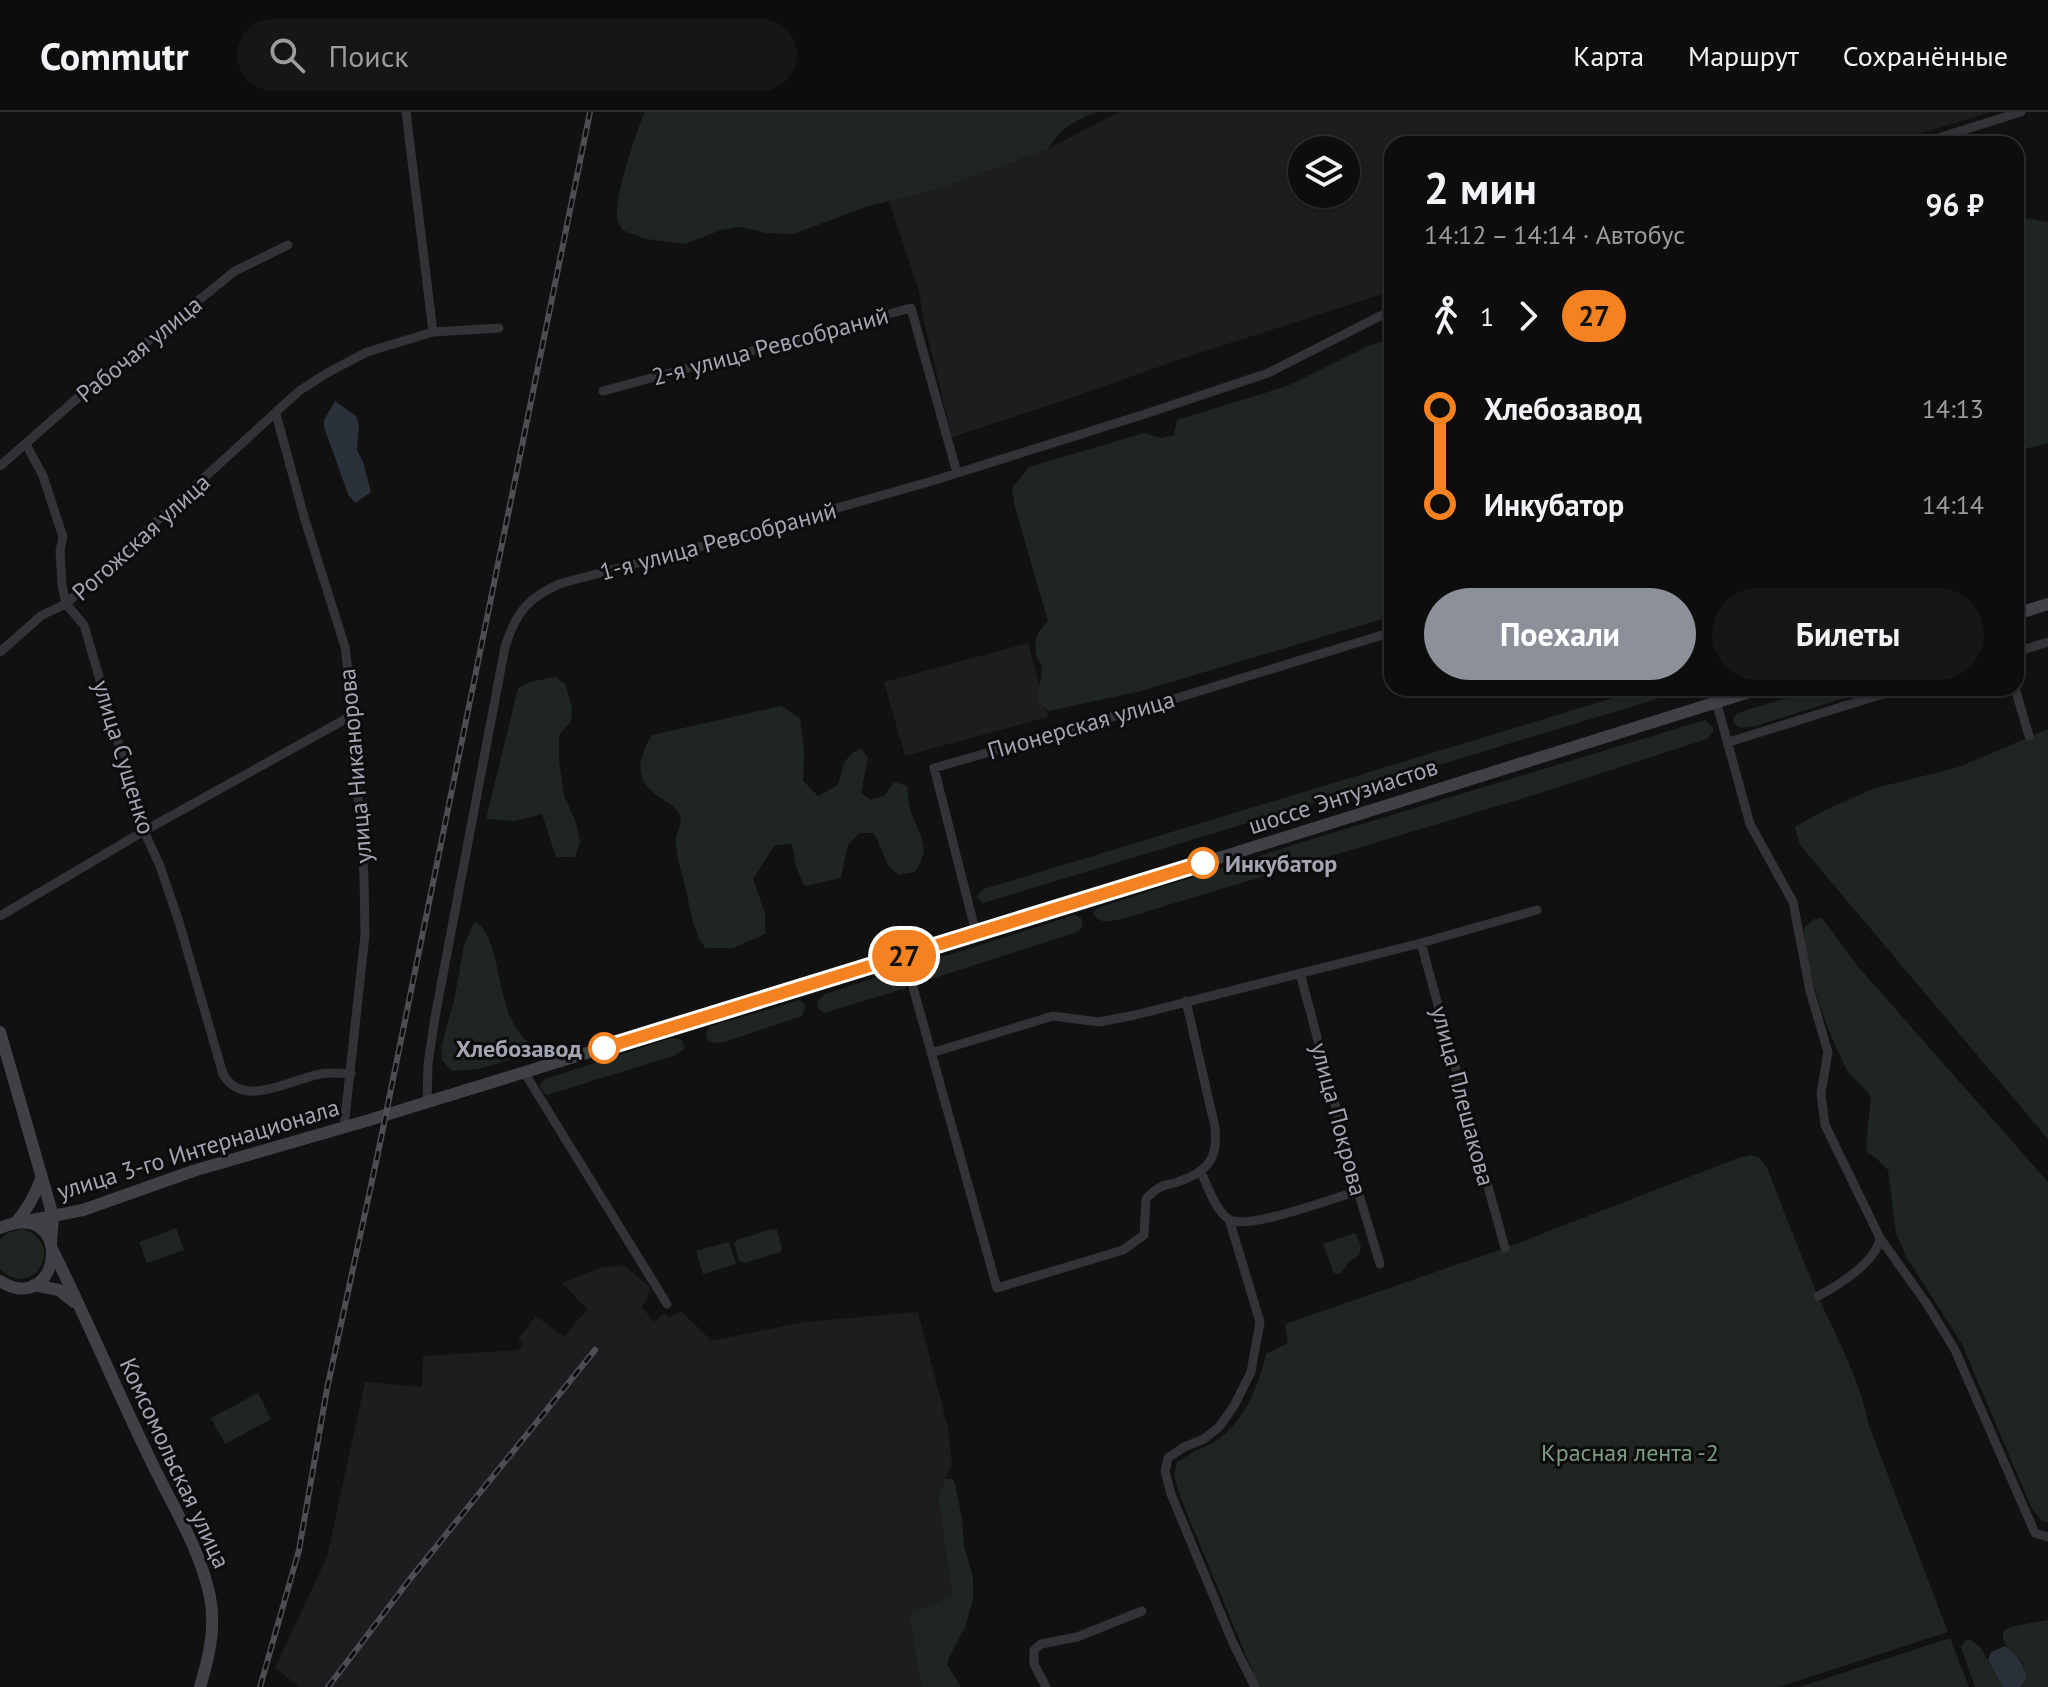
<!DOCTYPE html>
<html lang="ru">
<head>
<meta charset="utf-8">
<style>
	:root { --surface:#0d0d0e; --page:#161617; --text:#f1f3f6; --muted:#9a9c9e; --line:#2d2d2e; --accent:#8c9099 }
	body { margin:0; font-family:"PT Sans",sans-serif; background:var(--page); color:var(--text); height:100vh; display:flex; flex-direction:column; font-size:30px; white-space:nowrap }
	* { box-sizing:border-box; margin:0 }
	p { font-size:26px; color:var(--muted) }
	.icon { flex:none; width:44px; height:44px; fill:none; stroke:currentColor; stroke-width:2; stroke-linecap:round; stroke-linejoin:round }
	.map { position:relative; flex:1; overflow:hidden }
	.side { position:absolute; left:1384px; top:24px; width:640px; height:560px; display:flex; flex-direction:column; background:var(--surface); border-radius:24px; box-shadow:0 2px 6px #0004,0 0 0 2px var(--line) }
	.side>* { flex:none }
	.badge { padding:0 16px; border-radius:26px; font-size:28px; line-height:52px }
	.buttons { position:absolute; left:1288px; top:24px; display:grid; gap:16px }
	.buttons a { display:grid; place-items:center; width:72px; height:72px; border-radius:50%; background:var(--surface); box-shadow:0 2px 6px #0004,0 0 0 2px var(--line); font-size:40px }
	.map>.badge { position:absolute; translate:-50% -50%; box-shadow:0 0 0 4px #fff }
	.legs { display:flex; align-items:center; gap:12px; height:88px; padding:0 40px; font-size:26px }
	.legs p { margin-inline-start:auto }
	.head { display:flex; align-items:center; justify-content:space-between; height:136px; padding:0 40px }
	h1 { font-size:44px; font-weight:700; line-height:60px }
	.cta { display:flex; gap:16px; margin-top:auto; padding:16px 40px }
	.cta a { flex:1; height:92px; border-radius:48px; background:var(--accent); color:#fff; font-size:32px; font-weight:700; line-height:92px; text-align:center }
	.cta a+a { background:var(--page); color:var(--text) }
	ul { padding:0 40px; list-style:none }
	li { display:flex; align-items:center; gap:28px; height:96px; font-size:30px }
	li i { display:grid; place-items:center; width:12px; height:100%; margin:0 10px; background:currentColor }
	li i::after { content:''; width:20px; height:20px; margin:-10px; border:6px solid; border-radius:50%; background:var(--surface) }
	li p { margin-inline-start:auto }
	li:first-child i { background:linear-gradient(#0000 50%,currentColor 0) }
	li:last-child i { background:linear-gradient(currentColor 50%,#0000 0) }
	header { display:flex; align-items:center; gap:48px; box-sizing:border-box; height:112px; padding:0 40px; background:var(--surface); border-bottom:2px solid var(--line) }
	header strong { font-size:38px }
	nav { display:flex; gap:44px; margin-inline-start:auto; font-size:28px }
	.search { width:560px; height:72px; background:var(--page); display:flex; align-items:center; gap:20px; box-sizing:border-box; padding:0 28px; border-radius:44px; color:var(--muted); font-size:30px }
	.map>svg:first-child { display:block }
</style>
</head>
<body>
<header>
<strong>Commutr</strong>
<div class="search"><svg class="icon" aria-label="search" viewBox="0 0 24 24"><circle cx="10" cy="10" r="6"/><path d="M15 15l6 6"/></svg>Поиск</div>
<nav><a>Карта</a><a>Маршрут</a><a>Сохранённые</a></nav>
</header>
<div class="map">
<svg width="2048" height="1575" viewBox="0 0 2048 1575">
	<rect width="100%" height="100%" fill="#111112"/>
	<path fill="#1d1d1f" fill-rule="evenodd" d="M 1119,0 L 1990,0 L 1887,32 L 1392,32 L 1392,179 L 1181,247 L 1059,290 L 952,325 L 923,206 L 919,179 L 889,89 L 936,78 L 1048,37 ZM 1302,38 L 1346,38 L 1346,82 L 1302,82 Z
		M 1028,531 L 1048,605 L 905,644 L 884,570 Z
		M 625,1154 L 650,1175 L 647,1188 L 642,1195 L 654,1210 L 664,1201 L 669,1206 L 681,1199 L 712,1229 L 804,1210 L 918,1200 L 948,1316 L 952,1351 L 938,1384 L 952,1483 L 909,1502 L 921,1575 L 300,1575 L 275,1556 L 327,1445 L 365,1270 L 422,1275 L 423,1244 L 518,1238 L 523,1231 L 518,1227 L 536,1204 L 564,1225 L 587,1197 L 562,1171 L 603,1155 Z"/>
	<path fill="#1f2621" d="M 645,0 L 1096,0 C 1074,10 1061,15 1048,37 L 936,78 L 869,94 L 793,122 L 767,121 L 740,115 L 721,118 L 685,132 L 646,127 L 622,118 C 621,114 618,110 617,106 C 614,87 636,19 645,0 Z
		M 2016,105 L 2048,110 L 2048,331 L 2016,339 Z
		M 1392,226 L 1392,504 L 1141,579 L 1049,599 L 1038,589 L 1042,554 L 1037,546 L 1035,532 L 1038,521 L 1048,509 L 1015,395 L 1012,376 L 1029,355 L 1144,321 L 1161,326 L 1174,323 L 1177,308 L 1287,274 L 1371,233 Z
		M 555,565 L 565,572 L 572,594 L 571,609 L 559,623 L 559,649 L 564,683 L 576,711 L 580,730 L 575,745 L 556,745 L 542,702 L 514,709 L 486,707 L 518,576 L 529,570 Z
		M 1646,576 L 1693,576 L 983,791 L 976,784 L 984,777 Z
		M 1819,576 L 1875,576 L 1756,614 L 1741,616 L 1734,612 L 1733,606 L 1737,601 Z
		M 781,594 L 800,606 L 804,639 L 803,669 L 818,684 L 838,673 C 843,655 843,645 861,636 L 868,646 L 861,681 L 871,688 L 885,683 L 894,670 L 907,674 C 908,683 908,692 911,700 C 920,725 932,735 915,760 L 899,763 L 889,755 L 874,721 L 859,721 L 848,733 L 841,766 L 805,774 L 796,755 L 792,732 L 775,733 L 753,767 L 765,801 L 765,822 L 733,836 L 705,836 C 693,818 690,798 686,777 C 682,761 676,745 676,728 C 676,720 683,713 680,704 C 677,696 669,691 662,687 C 633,669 637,649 652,623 Z
		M 1705,608 L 1712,614 L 1714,619 L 1707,627 L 1540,681 L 1122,807 C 1111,809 1099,813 1093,801 L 1097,796 L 1306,729 Z
		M 2048,617 L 2048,1027 L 1800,733 L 1795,715 L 1819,701 L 1872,677 L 1959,655 Z
		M 1075,803 L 1081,806 L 1083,814 L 1077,820 L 925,869 L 917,866 L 913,860 L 919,852 Z
		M 1822,806 L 1860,857 L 2048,1070 L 2048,1411 L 2042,1409 L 2031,1395 L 1962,1232 L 1907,1146 L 1896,1121 L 1888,1058 L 1876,1046 L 1867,1040 L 1866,1032 L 1871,986 C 1866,974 1853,969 1847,958 C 1830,925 1817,890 1809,853 C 1807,841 1803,829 1804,816 L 1814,807 Z
		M 475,809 C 506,831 491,899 529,931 L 523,944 L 478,957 L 452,959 L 442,948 L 441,936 L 454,889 L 464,833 Z
		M 893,860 L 903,861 L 906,867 L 906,876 L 824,901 L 817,895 L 818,889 L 825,882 Z
		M 800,888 L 804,891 L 805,896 L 802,904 L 721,931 L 709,930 L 706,923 L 709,915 Z
		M 672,926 L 680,927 L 683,930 L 685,936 L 676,943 L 547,983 L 541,978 L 540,973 L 545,967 Z
		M 1751,1043 L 1760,1046 L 1767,1056 C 1784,1099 1800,1142 1818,1184 C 1836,1225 1860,1267 1868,1311 L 1948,1520 L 1779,1575 L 1259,1575 L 1181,1387 L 1174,1364 L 1177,1350 C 1183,1347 1188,1343 1193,1340 C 1201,1336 1209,1334 1216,1329 C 1244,1310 1259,1274 1266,1242 L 1288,1231 L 1285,1212 L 1505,1136 L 1738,1046 Z
		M 176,1116 L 184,1138 L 147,1151 L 139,1130 Z
		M 22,1117 C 68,1130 33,1190 0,1157 L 0,1127 L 7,1121 Z
		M 773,1117 L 777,1118 L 782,1136 L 780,1140 L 744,1151 L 739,1149 L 734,1131 L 737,1128 Z
		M 1355,1121 L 1361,1133 L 1359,1143 L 1349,1150 L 1340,1162 L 1334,1161 L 1323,1132 Z
		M 729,1130 L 736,1152 L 703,1162 L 696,1139 Z
		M 258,1281 L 271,1307 L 225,1332 L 211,1306 Z
		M 945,1367 L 952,1367 L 955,1371 L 962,1407 L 964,1433 L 973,1466 L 973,1487 L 965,1516 L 950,1543 L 947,1552 L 961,1575 L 921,1575 L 909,1502 L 952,1483 L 938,1384 Z
		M 2048,1508 L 2048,1575 L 2020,1575 L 2022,1574 C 2023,1569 2025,1565 2025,1560 C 2024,1541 2001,1541 2003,1520 L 2010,1515 Z
		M 1950,1526 L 1969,1575 L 1799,1575 Z
		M 1966,1528 L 1971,1528 L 1980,1535 L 2003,1575 L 1975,1575 L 1961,1535 Z"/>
	<path fill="#2b313a" d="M 335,289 L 356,304 L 359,314 L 357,338 L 363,350 L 371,380 L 355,391 L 348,382 L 324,315 L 324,308 Z
		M 2005,1534 C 2017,1543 2025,1552 2026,1567 L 2020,1575 L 2003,1575 L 1988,1548 L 1991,1540 Z"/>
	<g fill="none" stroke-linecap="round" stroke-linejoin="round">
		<path stroke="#323237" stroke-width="9" d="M 406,0 L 433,220
			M 1919,32 L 2021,0
			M 603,279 L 911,196 L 957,361
			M 276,302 L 305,408 L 345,535 L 350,575 L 364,765 L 365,823 L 344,1015
			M 26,332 L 43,364 L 63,425 L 60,439 L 62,473 L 66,492 L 84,513 L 144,719 L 160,754 L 179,810 L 223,962 C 243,998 291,967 320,962 C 330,960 341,961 351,962
			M 0,354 L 82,282 L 235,159 L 288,133
			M 0,540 L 42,503 L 66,492 L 299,279 L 327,261 L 367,240 L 433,220 L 499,216
			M 2016,540 L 2048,530
			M 2015,576 L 2029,624
			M 1716,589 L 1750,712 L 1793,790 L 1810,879 L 1828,940 L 1821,981 L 1825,1013 L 1880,1126 L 1927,1192 L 1955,1238 L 2035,1421 L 2048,1425
			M 1729,630 L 1902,576
			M 0,804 L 144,719 L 351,604
			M 976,821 L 934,656 L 1164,590 L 1392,520
			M 1421,831 L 1505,1136
			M 904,843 L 997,1176 L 1123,1138 L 1144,1123 L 1146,1087 C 1150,1083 1155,1077 1161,1075 C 1166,1072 1174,1072 1180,1069 C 1209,1059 1218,1046 1215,1015 L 1186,889
			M 1300,861 L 1358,1079 L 1380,1152
			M 931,941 L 1053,904 L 1099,910 L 1135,903 L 1421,831 L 1537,798
			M 524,960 L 667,1192
			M 427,990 L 428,952 L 435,905 L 505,535 C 516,500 528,485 562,471 L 722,429 L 932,369 L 1142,303 L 1268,261 L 1392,198
			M 1201,1060 C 1207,1073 1216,1100 1230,1108 C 1248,1118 1334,1086 1358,1079
			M 1229,1107 L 1260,1210 L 1251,1260 L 1234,1294 L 1219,1315 L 1204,1327 L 1184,1335 L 1168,1346 L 1165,1359 L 1171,1382 L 1233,1531 L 1255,1575
			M 1818,1184 C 1838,1174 1877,1149 1880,1126
			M 1046,1575 L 1034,1552 L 1034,1538 L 1041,1532 L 1077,1525 L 1142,1499"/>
		<path stroke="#404147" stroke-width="12" d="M 2016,502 L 2048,492
			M 0,920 L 53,1104 L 51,1131
			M 16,1110 C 28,1097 35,1083 41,1067
			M 22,1110 L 83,1098 L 196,1058 L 366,1009 L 1174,760 L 1762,576
			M 0,1116 C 76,1084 62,1207 0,1169
			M 53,1139 C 87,1207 116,1277 149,1345 C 170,1390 200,1435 210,1485 C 216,1516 209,1545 200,1575
			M 34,1173 L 59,1178 L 74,1190"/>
		<g stroke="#4d4e54" stroke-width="6">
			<path id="rail" d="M 260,1575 L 299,1438 L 327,1277 L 378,1041 L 590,0
				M 328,1575 L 410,1467 L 595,1238"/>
		</g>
		<use href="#rail" stroke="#0c0c0d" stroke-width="3" stroke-dasharray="9" stroke-linecap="butt"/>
	</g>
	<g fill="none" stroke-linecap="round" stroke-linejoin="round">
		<g stroke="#fff" stroke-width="18">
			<path id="line-1" d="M 604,936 L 1203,751"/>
		</g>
		<use href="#line-1" stroke="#f58220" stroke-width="12"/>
	</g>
	<g fill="#fff" stroke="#f58220" stroke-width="4">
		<circle cx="1203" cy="751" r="14"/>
		<circle cx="604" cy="936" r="14"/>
	</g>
	<g text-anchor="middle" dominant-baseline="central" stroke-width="6" stroke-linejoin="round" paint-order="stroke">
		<g font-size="24" fill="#a3a5b2" stroke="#0c0c0d">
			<text transform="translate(770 234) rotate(-15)">2-я улица Ревсобраний</text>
			<text transform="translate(139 237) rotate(-39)">Рабочая улица</text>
			<text transform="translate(141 425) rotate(-42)">Рогожская улица</text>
			<text transform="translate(718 429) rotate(-15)">1-я улица Ревсобраний</text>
			<text transform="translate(1081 613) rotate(-16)">Пионерская улица</text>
			<text transform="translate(124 645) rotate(73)">улица Сущенко</text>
			<text transform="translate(355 654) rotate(-95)">улица Никанорова</text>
			<text transform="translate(1343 684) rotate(-18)">шоссе Энтузиастов</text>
			<text transform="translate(1463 984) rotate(75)">улица Плешакова</text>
			<text transform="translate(1339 1007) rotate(75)">улица Покрова</text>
			<text transform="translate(198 1037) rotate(-17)">улица 3-го Интернационала</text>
			<text transform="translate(175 1351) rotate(65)">Комсомольская улица</text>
		</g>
		<g font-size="24" font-weight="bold" fill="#a3a5b2" stroke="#0c0c0d" text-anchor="start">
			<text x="1225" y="751">Инкубатор</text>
			<text x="582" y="936" text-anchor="end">Хлебозавод</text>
		</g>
		<g font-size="24" fill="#7b9c81" stroke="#0c0c0d">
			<text x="1630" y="1340">Красная лента -2</text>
		</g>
	</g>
</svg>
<div class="buttons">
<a><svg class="icon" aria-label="layers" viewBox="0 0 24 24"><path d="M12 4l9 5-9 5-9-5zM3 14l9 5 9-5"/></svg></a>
</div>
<b class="badge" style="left:904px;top:844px;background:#f58220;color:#111">27</b>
<section class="side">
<div class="head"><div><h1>2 мин</h1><p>14:12 – 14:14 · Автобус</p></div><b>96 ₽</b></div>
<div class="legs"><svg class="icon" aria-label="walk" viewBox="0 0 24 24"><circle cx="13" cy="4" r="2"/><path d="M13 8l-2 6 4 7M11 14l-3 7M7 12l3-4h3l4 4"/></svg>1<svg class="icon" aria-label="forward" viewBox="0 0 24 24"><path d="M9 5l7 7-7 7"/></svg><b class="badge" style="background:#f58220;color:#111">27</b></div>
<ul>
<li><i style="color:#f58220"></i><b>Хлебозавод</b><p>14:13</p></li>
<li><i style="color:#f58220"></i><b>Инкубатор</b><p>14:14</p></li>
</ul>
<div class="cta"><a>Поехали</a><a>Билеты</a></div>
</section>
</div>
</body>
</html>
